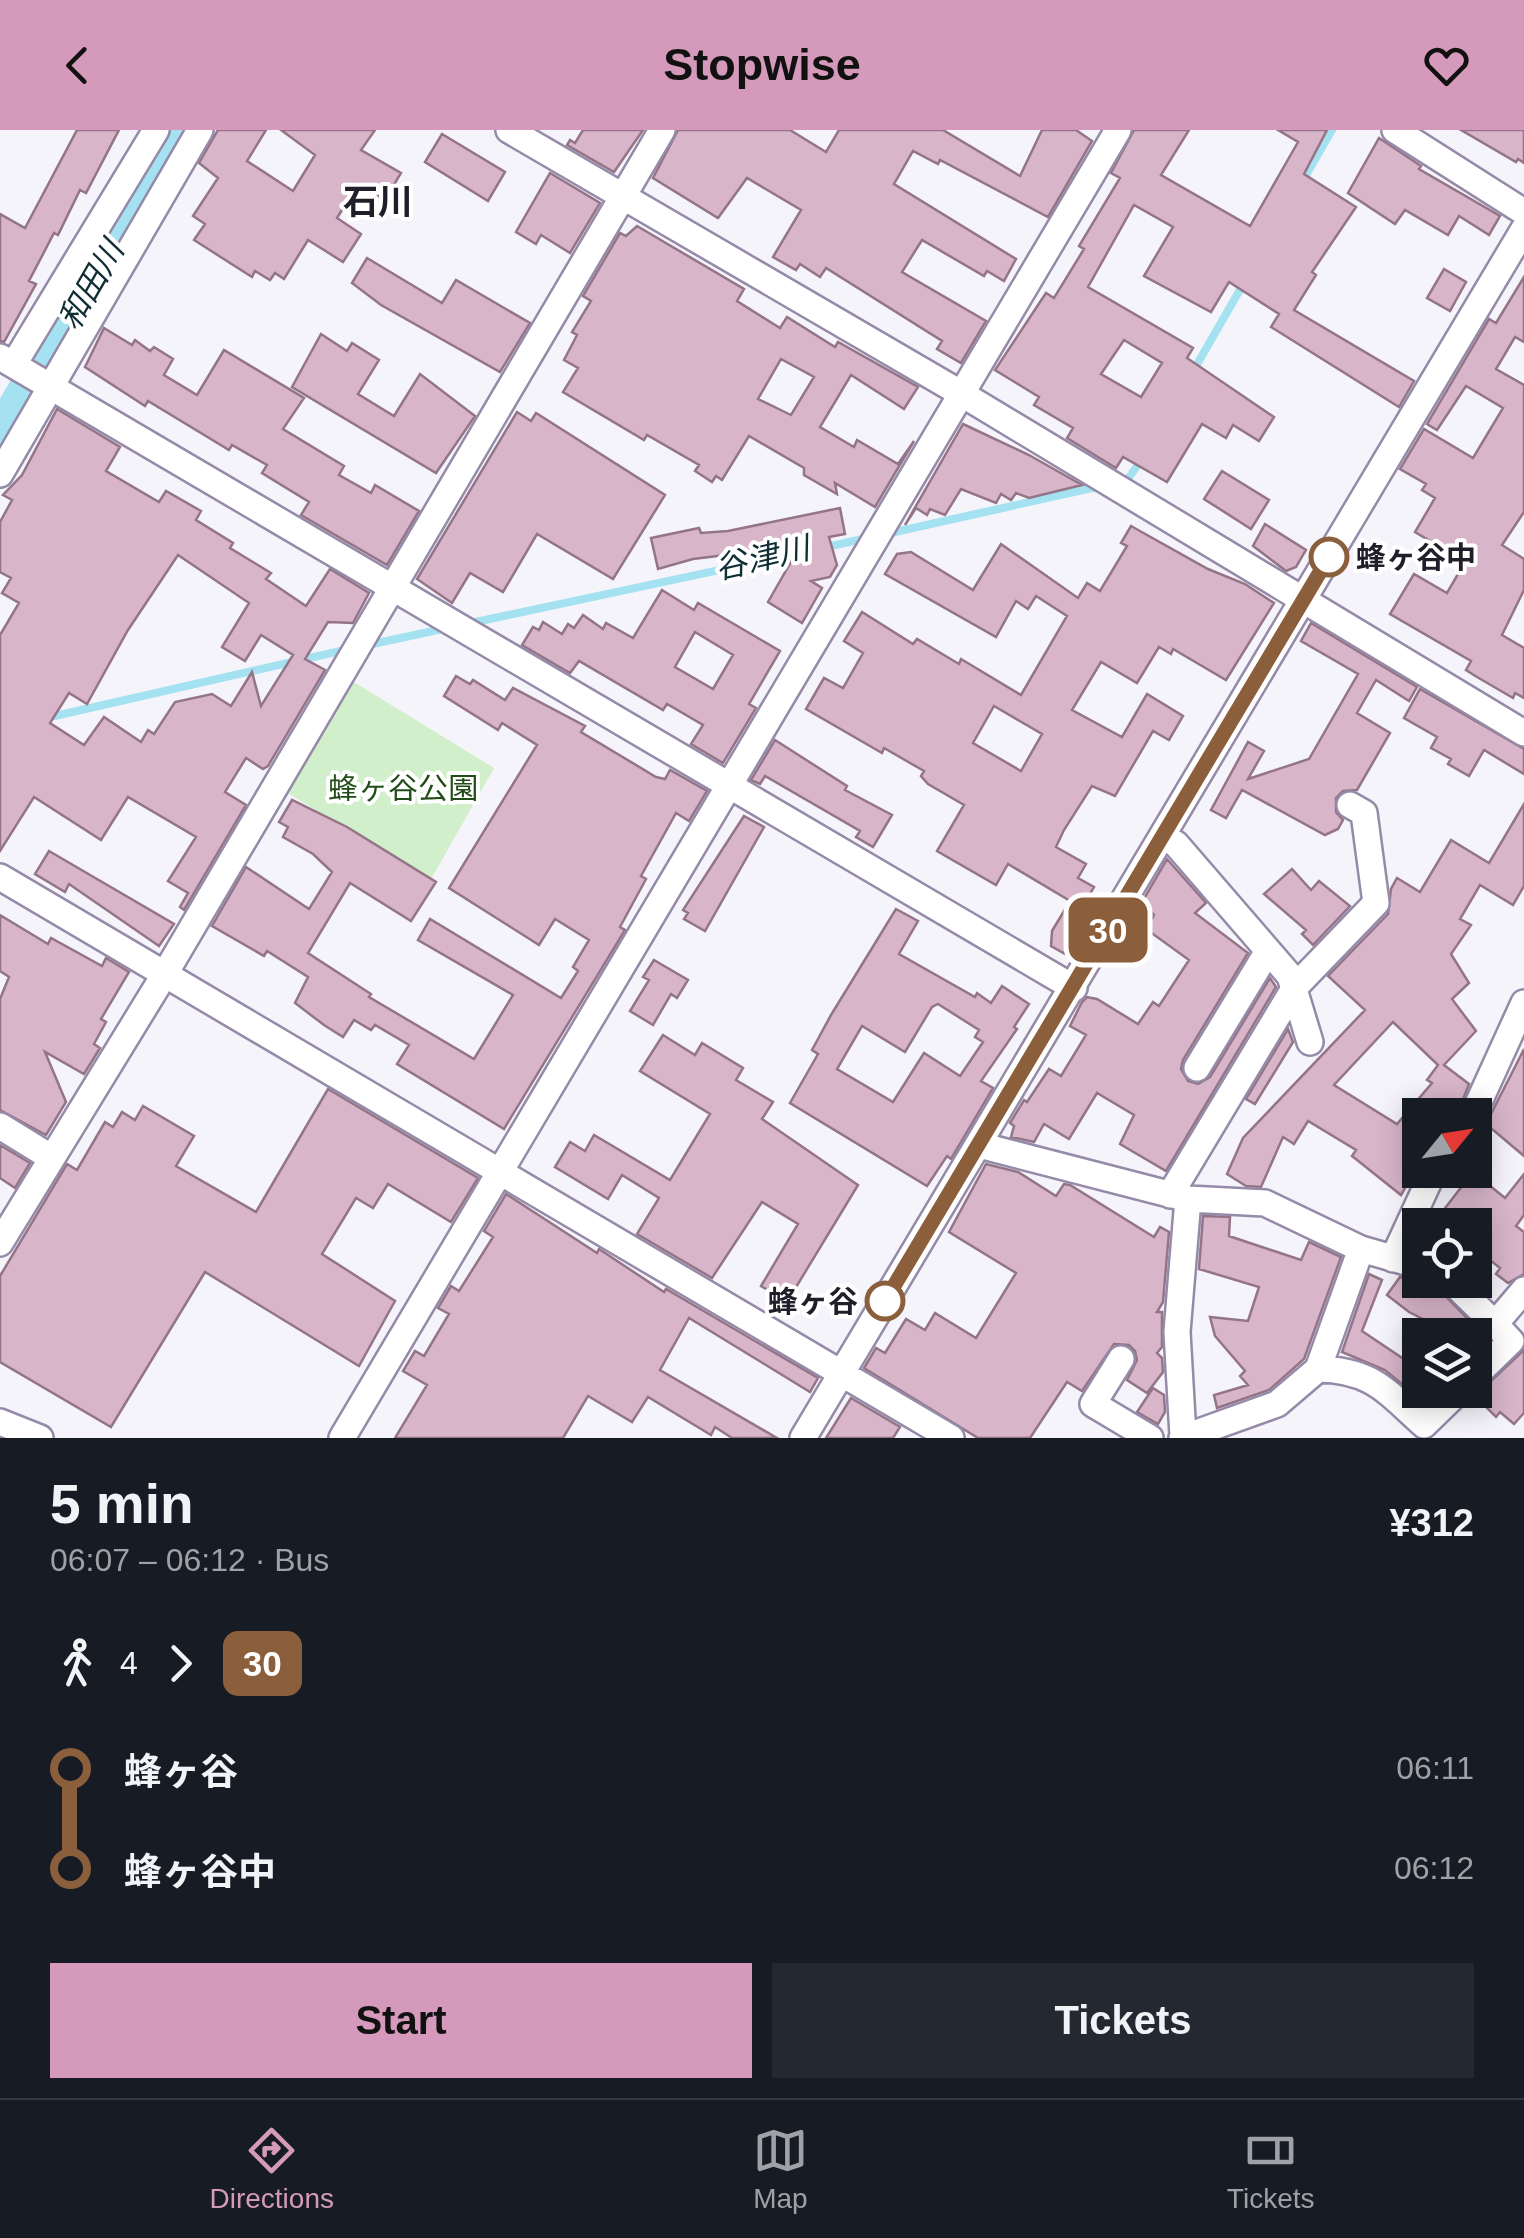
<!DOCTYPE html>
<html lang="en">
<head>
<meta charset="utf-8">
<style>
	:root { --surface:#171b24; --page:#242831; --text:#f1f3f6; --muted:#9ea1a6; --line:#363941; --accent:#d59abb }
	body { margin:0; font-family:Arial,"Noto Sans JP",sans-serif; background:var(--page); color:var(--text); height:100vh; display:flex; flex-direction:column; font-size:38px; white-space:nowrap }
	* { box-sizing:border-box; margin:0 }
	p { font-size:32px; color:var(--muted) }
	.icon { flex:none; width:55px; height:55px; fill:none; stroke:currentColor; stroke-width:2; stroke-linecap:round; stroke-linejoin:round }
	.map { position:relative; height:1308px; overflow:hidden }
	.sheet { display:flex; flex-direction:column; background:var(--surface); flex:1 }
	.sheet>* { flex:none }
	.badge { padding:0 20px; border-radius:15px; font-size:35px; line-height:65px }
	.needle { width:65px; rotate:60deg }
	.controls { position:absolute; left:1402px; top:968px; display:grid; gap:20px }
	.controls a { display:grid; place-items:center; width:90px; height:90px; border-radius:0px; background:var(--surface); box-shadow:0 5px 25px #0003; font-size:50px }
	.map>.badge { position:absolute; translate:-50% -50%; box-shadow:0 0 0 5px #fff }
	.legs { display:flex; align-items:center; gap:15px; height:110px; padding:0 50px; font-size:32px }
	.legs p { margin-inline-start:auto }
	.overview { display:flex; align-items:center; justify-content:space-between; height:170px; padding:0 50px }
	h1 { font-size:55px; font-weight:600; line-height:75px }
	.action { display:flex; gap:20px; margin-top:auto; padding:20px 50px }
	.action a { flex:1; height:115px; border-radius:0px; background:var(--accent); color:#111; font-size:40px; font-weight:600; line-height:115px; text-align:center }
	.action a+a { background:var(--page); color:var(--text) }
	ul { padding:0 50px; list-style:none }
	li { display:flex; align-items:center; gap:35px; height:100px; font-size:38px }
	li i { display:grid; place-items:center; width:15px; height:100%; margin:0 12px; background:currentColor }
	li i::after { content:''; width:25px; height:25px; margin:-12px; border:8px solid; border-radius:50%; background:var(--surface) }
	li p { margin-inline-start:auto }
	li:first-child i { background:linear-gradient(#0000 50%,currentColor 0) }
	li:last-child i { background:linear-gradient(currentColor 50%,#0000 0) }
	header { display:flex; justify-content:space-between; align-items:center; height:130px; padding:0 50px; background:var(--accent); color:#111; font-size:45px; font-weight:600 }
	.dock { display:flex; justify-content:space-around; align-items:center; height:140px; border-top:2px solid var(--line); background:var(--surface); font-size:28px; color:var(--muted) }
	.dock a { display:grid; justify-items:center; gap:5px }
	.dock .on { color:var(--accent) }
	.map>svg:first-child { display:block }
</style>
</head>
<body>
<header><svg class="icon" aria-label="back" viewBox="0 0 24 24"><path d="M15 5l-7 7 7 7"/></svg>Stopwise<svg class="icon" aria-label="heart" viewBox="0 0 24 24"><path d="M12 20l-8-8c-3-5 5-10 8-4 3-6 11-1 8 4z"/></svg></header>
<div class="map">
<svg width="1524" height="1308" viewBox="0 0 1524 1308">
	<rect width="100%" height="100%" fill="#f6f4fb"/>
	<path fill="#d1efca" d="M 349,549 L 494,638 L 430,751 L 283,660 Z"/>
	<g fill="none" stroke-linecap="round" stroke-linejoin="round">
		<path stroke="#a5e2f1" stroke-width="8" d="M 1302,52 L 1332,0
			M 1192,243 L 1245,151
			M 1125,353 L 1142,329
			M 886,404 L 1101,356
			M 822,418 L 867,408
			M 471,493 L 804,422
			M 368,515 L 447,498
			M 46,588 L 349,519"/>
		<path stroke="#a5e2f1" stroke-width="42" d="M 0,310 L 182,0"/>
	</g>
	<path fill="#d8b5c9" stroke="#947587" stroke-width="2.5" fill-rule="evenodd" d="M 77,0 L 119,0 L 86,63 L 80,60 L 58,105 L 54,103 L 29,151 L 36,154 L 4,212 L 0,211 L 0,84 L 25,98 Z
		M 218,0 L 266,0 L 247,31 L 293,61 L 315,25 L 281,0 L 375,0 L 361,20 L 401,43 L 385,70 L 358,54 L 337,88 L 361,104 L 343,132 L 308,110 L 284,149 L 275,143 L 270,150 L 255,141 L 252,147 L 194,110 L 205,94 L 193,86 L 218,48 L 199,33 Z
		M 583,0 L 643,0 L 614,42 L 567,15 L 570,10 L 575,13 Z
		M 678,0 L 790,0 L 826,22 L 839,0 L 943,0 L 1020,46 L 1042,0 L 1076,0 L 1092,11 L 1048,87 L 940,30 L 938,34 L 913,21 L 894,54 L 1016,129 L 1004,151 L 987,141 L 984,146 L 922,110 L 902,142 L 986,191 L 961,233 L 937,219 L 942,211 L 826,138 L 820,147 L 800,134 L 796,140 L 773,127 L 801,80 L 747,48 L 718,88 L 653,48 Z
		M 1134,0 L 1189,0 L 1161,45 L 1250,96 L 1298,12 L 1278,0 L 1327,0 L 1304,44 L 1356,77 L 1312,142 L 1316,145 L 1294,180 L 1414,251 L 1399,277 L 1271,197 L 1279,184 L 1229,152 L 1211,182 L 1144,146 L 1173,97 L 1134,75 L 1088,157 L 1193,218 L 1187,228 L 1274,287 L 1259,311 L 1233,295 L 1226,308 L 1202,294 L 1167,352 L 1123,327 L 1116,338 L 1067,308 L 1073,298 L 1034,275 L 1039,267 L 995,240 L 1046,163 L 1054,168 L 1084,119 L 1079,116 L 1120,48 L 1111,43 ZM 1124,210 L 1162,233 L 1141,267 L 1101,244 Z
		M 1461,0 L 1524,0 L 1524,33 L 1518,29 L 1516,32 Z
		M 442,4 L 505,42 L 488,71 L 425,32 Z
		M 1379,8 L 1421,36 L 1419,39 L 1500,86 L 1489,105 L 1459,86 L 1448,105 L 1405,80 L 1395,94 L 1348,63 Z
		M 550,43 L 600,73 L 570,123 L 541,105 L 536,114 L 516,102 Z
		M 637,96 L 744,159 L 737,171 L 780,198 L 787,187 L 835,217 L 838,212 L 918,257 L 904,279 L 851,245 L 820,297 L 854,317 L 857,310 L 898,334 L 914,311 L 875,377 L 835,353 L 837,364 L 804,345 L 804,338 L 749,306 L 722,350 L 716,346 L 712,352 L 695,341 L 699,335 L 647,305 L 644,310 L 563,262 L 578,238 L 564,230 L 577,205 L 572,202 L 591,171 L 583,166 L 620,103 L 626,106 ZM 781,229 L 814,247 L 791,285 L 758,269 Z
		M 367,128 L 442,173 L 456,150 L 530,193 L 500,242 L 381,175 L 352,153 Z
		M 1444,139 L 1466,152 L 1450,181 L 1427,168 Z
		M 1524,147 L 1524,212 L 1515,207 L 1496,239 L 1524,255 L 1524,382 L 1502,415 L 1524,429 L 1524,460 L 1502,505 L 1524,518 L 1524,568 L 1515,563 L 1513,568 L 1477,547 L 1466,540 L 1471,531 L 1390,484 L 1414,444 L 1447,463 L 1465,432 L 1415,402 L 1435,368 L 1422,360 L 1426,354 L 1400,339 L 1424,299 L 1473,328 L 1503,278 L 1466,256 L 1437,300 L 1427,294 L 1489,189 L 1496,193 Z
		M 104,198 L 132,215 L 135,210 L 150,221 L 154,217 L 173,229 L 164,245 L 197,265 L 224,220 L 304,268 L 283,299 L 344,336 L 339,345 L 371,363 L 375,355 L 419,381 L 387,435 L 301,385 L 309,372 L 262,343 L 267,335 L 232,315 L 229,320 L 148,271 L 145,276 L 85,237 Z
		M 321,204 L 347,221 L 352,213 L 379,230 L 358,264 L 394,286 L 420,244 L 475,286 L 436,343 L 292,257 Z
		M 57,279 L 120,317 L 106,341 L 159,372 L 166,361 L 201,381 L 196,390 L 233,413 L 230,418 L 271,443 L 266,449 L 306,476 L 330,439 L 369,463 L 353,493 L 328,492 L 305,529 L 325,540 L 268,636 L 263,639 L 246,628 L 225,662 L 246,675 L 184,780 L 180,777 L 188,763 L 168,751 L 196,707 L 128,667 L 101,710 L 34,667 L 0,721 L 0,505 L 19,473 L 2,463 L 11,448 L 0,442 L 0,392 L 12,370 L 3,365 L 22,345 ZM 178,425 L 249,473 L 222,517 L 245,531 L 261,505 L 293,525 L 261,576 L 252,542 L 231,576 L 212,564 L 175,572 L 154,604 L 148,600 L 141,612 L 104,587 L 84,615 L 50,593 L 69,563 L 87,574 L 128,500 Z
		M 517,282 L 531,291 L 536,283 L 665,365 L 613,449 L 537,404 L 503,462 L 470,443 L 452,473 L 417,449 Z
		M 963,294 L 1029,325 L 1082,355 L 1029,368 L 1016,363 L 1011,370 L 1001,364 L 996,373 L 961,359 L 945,385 L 930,379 L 927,385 L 916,378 L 905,395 Z
		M 1222,341 L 1269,370 L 1251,399 L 1204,369 Z
		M 840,378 L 845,404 L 829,407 L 837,435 L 830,447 L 811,451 L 822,458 L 802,493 L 768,472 L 800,416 L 693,429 L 658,439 L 651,408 L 699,398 L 701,403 L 728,401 Z
		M 1265,394 L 1306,420 L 1296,437 L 1286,441 L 1253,416 Z
		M 1131,396 L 1208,439 L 1245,454 L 1274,473 L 1226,550 L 1173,519 L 1171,524 L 1159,517 L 1137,553 L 1101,532 L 1072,580 L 1122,607 L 1147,564 L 1183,586 L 1169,610 L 1153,601 L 1115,666 L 1092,656 L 1064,700 L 1056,717 L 1086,734 L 1078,748 L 1094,757 L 1082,778 L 1008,734 L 996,755 L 937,721 L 964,675 L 928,654 L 921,646 L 924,641 L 884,618 L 882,623 L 806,579 L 824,548 L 843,558 L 863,523 L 844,511 L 862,482 L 913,514 L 917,509 L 959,534 L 961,529 L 1021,565 L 1067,486 L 1036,466 L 1028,479 L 1016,471 L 996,507 L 885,444 L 897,424 L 911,422 L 973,460 L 1001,414 L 1078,468 L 1087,453 L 1100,461 L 1127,416 L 1121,413 ZM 994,576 L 1042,604 L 1021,641 L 973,613 Z
		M 662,460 L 694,480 L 698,473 L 780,521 L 749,574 L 756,578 L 723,633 L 691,614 L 703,595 L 667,574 L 663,580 L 579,531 L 570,543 L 522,515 L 533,497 L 539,500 L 543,492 L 562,504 L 568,494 L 574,498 L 583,485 L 603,499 L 606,493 L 633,508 ZM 695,502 L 733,525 L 713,559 L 675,537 Z
		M 1311,493 L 1417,557 L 1409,571 L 1376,550 L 1357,583 L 1390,603 L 1357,660 L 1343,661 L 1336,668 L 1336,682 L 1343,690 L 1338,699 L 1325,705 L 1242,660 L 1226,688 L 1211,680 L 1248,612 L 1264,621 L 1248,649 L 1309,629 L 1358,544 L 1301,511 Z
		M 456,546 L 470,554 L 473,550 L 505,570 L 513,558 L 585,596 L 581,602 L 656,647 L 665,649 L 670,640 L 707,661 L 689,691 L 676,683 L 641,746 L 646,749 L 620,797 L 625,800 L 504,999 L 397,934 L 409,915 L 375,895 L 371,900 L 354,890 L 343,907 L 324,895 L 295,873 L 308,847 L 267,821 L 264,826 L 212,796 L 246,737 L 309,779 L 332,742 L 313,724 L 283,707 L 288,697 L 279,692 L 292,670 L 347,697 L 436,752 L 411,791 L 350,753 L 308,823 L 371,864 L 369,867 L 474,929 L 513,865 L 418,810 L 430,789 L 561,868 L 578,841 L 573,837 L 589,810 L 555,789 L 539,815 L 449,758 L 537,615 L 502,593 L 498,600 L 444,566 Z
		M 1420,559 L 1524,619 L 1524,644 L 1484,620 L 1469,646 L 1448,634 L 1451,629 L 1431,618 L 1437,607 L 1404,588 Z
		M 775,610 L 847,656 L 845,660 L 892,685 L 873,717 L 856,707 L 860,701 L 765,646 L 760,654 L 751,650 Z
		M 1524,674 L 1524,756 L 1513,775 L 1480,755 L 1460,789 L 1471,795 L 1451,824 L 1469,853 L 1452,869 L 1476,901 L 1444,935 L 1469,954 L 1457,985 L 1420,985 L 1420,1032 L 1401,1065 L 1352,1026 L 1356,1020 L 1308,991 L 1294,1014 L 1283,1007 L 1261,1057 L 1246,1056 L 1227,1044 L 1243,1008 L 1365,880 L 1328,846 L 1388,784 L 1391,759 L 1397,748 L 1420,762 L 1451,710 L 1489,733 ZM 1393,892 L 1438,935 L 1427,950 L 1432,953 L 1397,994 L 1334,955 Z
		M 744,686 L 764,697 L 705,801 L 684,789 L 688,783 L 683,780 Z
		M 49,721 L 174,794 L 159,816 L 69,754 L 65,762 L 35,744 Z
		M 1167,729 L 1206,773 L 1195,783 L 1248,823 L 1183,930 L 1181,939 L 1188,951 L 1198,954 L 1210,947 L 1270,848 L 1276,857 L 1166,1041 L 1120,1014 L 1134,985 L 1097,963 L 1069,1009 L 1044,994 L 1034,1012 L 1011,1007 L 1014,996 L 1010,993 L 1024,970 L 1027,972 L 1049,939 L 1061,946 L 1086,905 L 1070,896 L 1082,872 L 1087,867 L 1097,869 L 1138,894 L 1153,872 L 1159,876 L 1189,830 L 1146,799 L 1154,785 L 1142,772 Z
		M 1292,739 L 1311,760 L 1319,751 L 1350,776 L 1313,815 L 1302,804 L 1306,800 L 1264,764 Z
		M 1070,771 L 1090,785 L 1067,825 L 1051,816 L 1052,801 Z
		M 896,779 L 918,791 L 899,824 L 975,867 L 977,863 L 991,873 L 1002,856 L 1029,874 L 1014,897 L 1017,899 L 981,951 L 993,958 L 951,1029 L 947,1026 L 927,1056 L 790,973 L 818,924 L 812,920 L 831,885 ZM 938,874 L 979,900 L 975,907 L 983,912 L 960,946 L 924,923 L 893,972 L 837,939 L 862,896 L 905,922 L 932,877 Z
		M 0,785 L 48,814 L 51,808 L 102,836 L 106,828 L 129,842 L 101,889 L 106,892 L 94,914 L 100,918 L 84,944 L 45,922 L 66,972 L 46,1005 L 0,980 L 0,869 L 9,847 L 0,841 Z
		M 654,830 L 688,850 L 677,868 L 671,864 L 653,895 L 630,881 L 649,850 L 643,847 Z
		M 1288,899 L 1293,912 L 1255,974 L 1246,969 Z
		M 663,905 L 695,925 L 702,913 L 743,938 L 736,950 L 773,972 L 762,989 L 858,1055 L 787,1172 L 761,1156 L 798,1094 L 762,1072 L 712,1148 L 637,1104 L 659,1068 L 622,1045 L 608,1069 L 555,1037 L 570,1012 L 585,1021 L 594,1005 L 670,1050 L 710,984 L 640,941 Z
		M 1524,919 L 1524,1026 L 1486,994 Z
		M 328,959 L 478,1048 L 451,1092 L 388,1054 L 373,1078 L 356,1068 L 322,1124 L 395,1171 L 359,1236 L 205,1142 L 111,1297 L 0,1232 L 0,1146 L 67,1034 L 77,1040 L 105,992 L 113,997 L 122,982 L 135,990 L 143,976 L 194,1006 L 176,1036 L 256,1082 Z
		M 0,1015 L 30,1033 L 15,1058 L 0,1048 Z
		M 986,1034 L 1018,1042 L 1056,1066 L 1064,1054 L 1070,1055 L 1154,1107 L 1160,1097 L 1169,1102 L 1163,1172 L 1157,1182 L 1162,1182 L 1162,1217 L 1157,1223 L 1162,1228 L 1163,1242 L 1147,1263 L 1127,1250 L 1137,1230 L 1135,1221 L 1129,1215 L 1114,1214 L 1082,1261 L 1067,1252 L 1030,1308 L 978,1308 L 864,1238 L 876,1218 L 885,1223 L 906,1189 L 925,1200 L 935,1183 L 976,1208 L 1016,1143 L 949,1102 Z
		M 1473,1042 L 1505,1068 L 1524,1044 L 1524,1085 L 1516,1096 L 1524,1102 L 1524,1144 L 1508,1153 L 1496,1144 L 1500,1138 L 1475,1118 L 1489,1095 L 1432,1095 Z
		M 506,1064 L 597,1123 L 599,1119 L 664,1162 L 666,1159 L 818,1248 L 810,1262 L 689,1188 L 660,1240 L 777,1308 L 732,1308 L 715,1297 L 711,1305 L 648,1267 L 632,1292 L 588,1266 L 563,1308 L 395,1308 L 427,1255 L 403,1241 L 415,1221 L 424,1226 L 449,1184 L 438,1178 L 451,1156 L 459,1161 L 493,1107 L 484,1101 Z
		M 1203,1086 L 1230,1087 L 1229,1106 L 1301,1130 L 1309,1112 L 1341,1127 L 1304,1229 L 1269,1260 L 1217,1278 L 1214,1265 L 1248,1255 L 1240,1246 L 1245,1241 L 1215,1206 L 1210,1187 L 1248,1191 L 1259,1157 L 1199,1139 Z
		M 1369,1144 L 1382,1150 L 1362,1201 L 1420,1240 L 1420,1269 L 1385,1240 L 1342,1222 Z
		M 1400,1147 L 1434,1154 L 1488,1210 L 1475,1223 L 1475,1205 L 1455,1205 L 1409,1182 L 1387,1165 Z
		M 1524,1220 L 1524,1283 L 1514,1294 L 1500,1282 L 1496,1287 L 1475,1266 Z
		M 1153,1258 L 1164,1265 L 1165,1282 L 1158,1294 L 1137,1282 Z
		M 851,1268 L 900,1297 L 893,1308 L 826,1308 Z"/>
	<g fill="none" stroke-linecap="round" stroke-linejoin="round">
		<g stroke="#958aa8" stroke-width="30">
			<path id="minor" d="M 509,0 L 962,264 L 1524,603
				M 1395,0 L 1524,82
				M 0,227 L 1074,858
				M 14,234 L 156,0
				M 0,344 L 200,0
				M 1163,707 L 1176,714 L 1290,846 L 1310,912
				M 0,747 L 951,1308
				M 1197,938 L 1268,821
				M 1473,985 L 1524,873
				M 0,996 L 52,1028
				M 979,1015 L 1188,1069 L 1265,1073 L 1361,1119 L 1420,1136
				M 1170,1065 L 1295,857 L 1376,773 L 1364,683 L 1350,675
				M 0,1113 L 166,842 L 662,0
				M 1393,1129 L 1434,1040
				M 1450,1150 L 1495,1194 L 1524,1160
				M 1121,1229 L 1093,1274 L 1150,1308
				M 1318,1239 C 1372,1240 1386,1261 1424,1295 L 1460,1260
				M 1475,1246 L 1511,1211 L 1495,1194
				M 0,1292 L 40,1308
				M 1183,1306 L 1177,1202 L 1188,1069
				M 342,1308 L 1118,0
				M 803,1308 L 1524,99
				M 1182,1308 L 1277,1274 L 1318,1239 L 1361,1119"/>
		</g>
		<use href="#minor" stroke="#fff" stroke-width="25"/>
	</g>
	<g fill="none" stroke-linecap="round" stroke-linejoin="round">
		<g stroke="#fff" stroke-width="22">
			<path id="line-1" d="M 885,1171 L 1329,427"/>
		</g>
		<use href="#line-1" stroke="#8b5e3c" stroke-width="15"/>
	</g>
	<g fill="#fff" stroke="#8b5e3c" stroke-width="5">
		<circle cx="1329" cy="427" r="18"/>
		<circle cx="885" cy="1171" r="18"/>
	</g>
	<g text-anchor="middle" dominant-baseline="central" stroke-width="8" stroke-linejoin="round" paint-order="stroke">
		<g font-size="30" font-weight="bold" fill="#211d29" stroke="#fff" text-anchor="start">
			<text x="1356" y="427">蜂ヶ谷中</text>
			<text x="858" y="1171" text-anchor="end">蜂ヶ谷</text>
		</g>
		<g font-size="30" fill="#224c17" stroke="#fff">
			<text x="403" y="658">蜂ヶ谷公園</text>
		</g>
		<g font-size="32" font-style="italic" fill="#102f35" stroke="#fff">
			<text transform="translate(91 155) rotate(-60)">和田川</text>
			<text transform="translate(762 428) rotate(-13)">谷津川</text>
		</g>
		<g font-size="35" font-weight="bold" fill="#211d29" stroke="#fff">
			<text x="378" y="71">石川</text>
		</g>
	</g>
</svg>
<div class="controls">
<a><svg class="needle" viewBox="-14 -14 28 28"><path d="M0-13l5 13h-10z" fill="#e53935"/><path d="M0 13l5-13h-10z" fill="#9ea1a6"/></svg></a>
<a><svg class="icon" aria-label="locate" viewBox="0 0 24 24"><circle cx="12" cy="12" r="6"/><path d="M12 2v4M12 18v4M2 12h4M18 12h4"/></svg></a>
<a><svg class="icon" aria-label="layers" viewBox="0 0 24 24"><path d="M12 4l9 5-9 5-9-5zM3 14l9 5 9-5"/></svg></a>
</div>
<b class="badge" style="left:1108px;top:800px;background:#8b5e3c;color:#fff">30</b>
</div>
<section class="sheet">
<div class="overview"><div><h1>5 min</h1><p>06:07 – 06:12 · Bus</p></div><b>¥312</b></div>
<div class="legs"><svg class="icon" aria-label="walk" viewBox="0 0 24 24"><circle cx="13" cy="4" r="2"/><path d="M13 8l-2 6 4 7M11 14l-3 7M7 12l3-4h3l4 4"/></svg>4<svg class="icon" aria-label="forward" viewBox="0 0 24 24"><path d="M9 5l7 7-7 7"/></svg><b class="badge" style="background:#8b5e3c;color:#fff">30</b></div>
<ul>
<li><i style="color:#8b5e3c"></i><b>蜂ヶ谷</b><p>06:11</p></li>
<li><i style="color:#8b5e3c"></i><b>蜂ヶ谷中</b><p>06:12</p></li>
</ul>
<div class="action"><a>Start</a><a>Tickets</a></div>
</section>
<nav class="dock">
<a class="on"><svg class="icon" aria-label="directions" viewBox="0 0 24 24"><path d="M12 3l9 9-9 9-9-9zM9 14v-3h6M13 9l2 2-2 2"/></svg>Directions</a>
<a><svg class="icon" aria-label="map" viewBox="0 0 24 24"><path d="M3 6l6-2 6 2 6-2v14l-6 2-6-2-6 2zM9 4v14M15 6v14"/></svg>Map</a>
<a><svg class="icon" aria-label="tickets" viewBox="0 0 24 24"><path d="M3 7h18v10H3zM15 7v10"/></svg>Tickets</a>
</nav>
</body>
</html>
